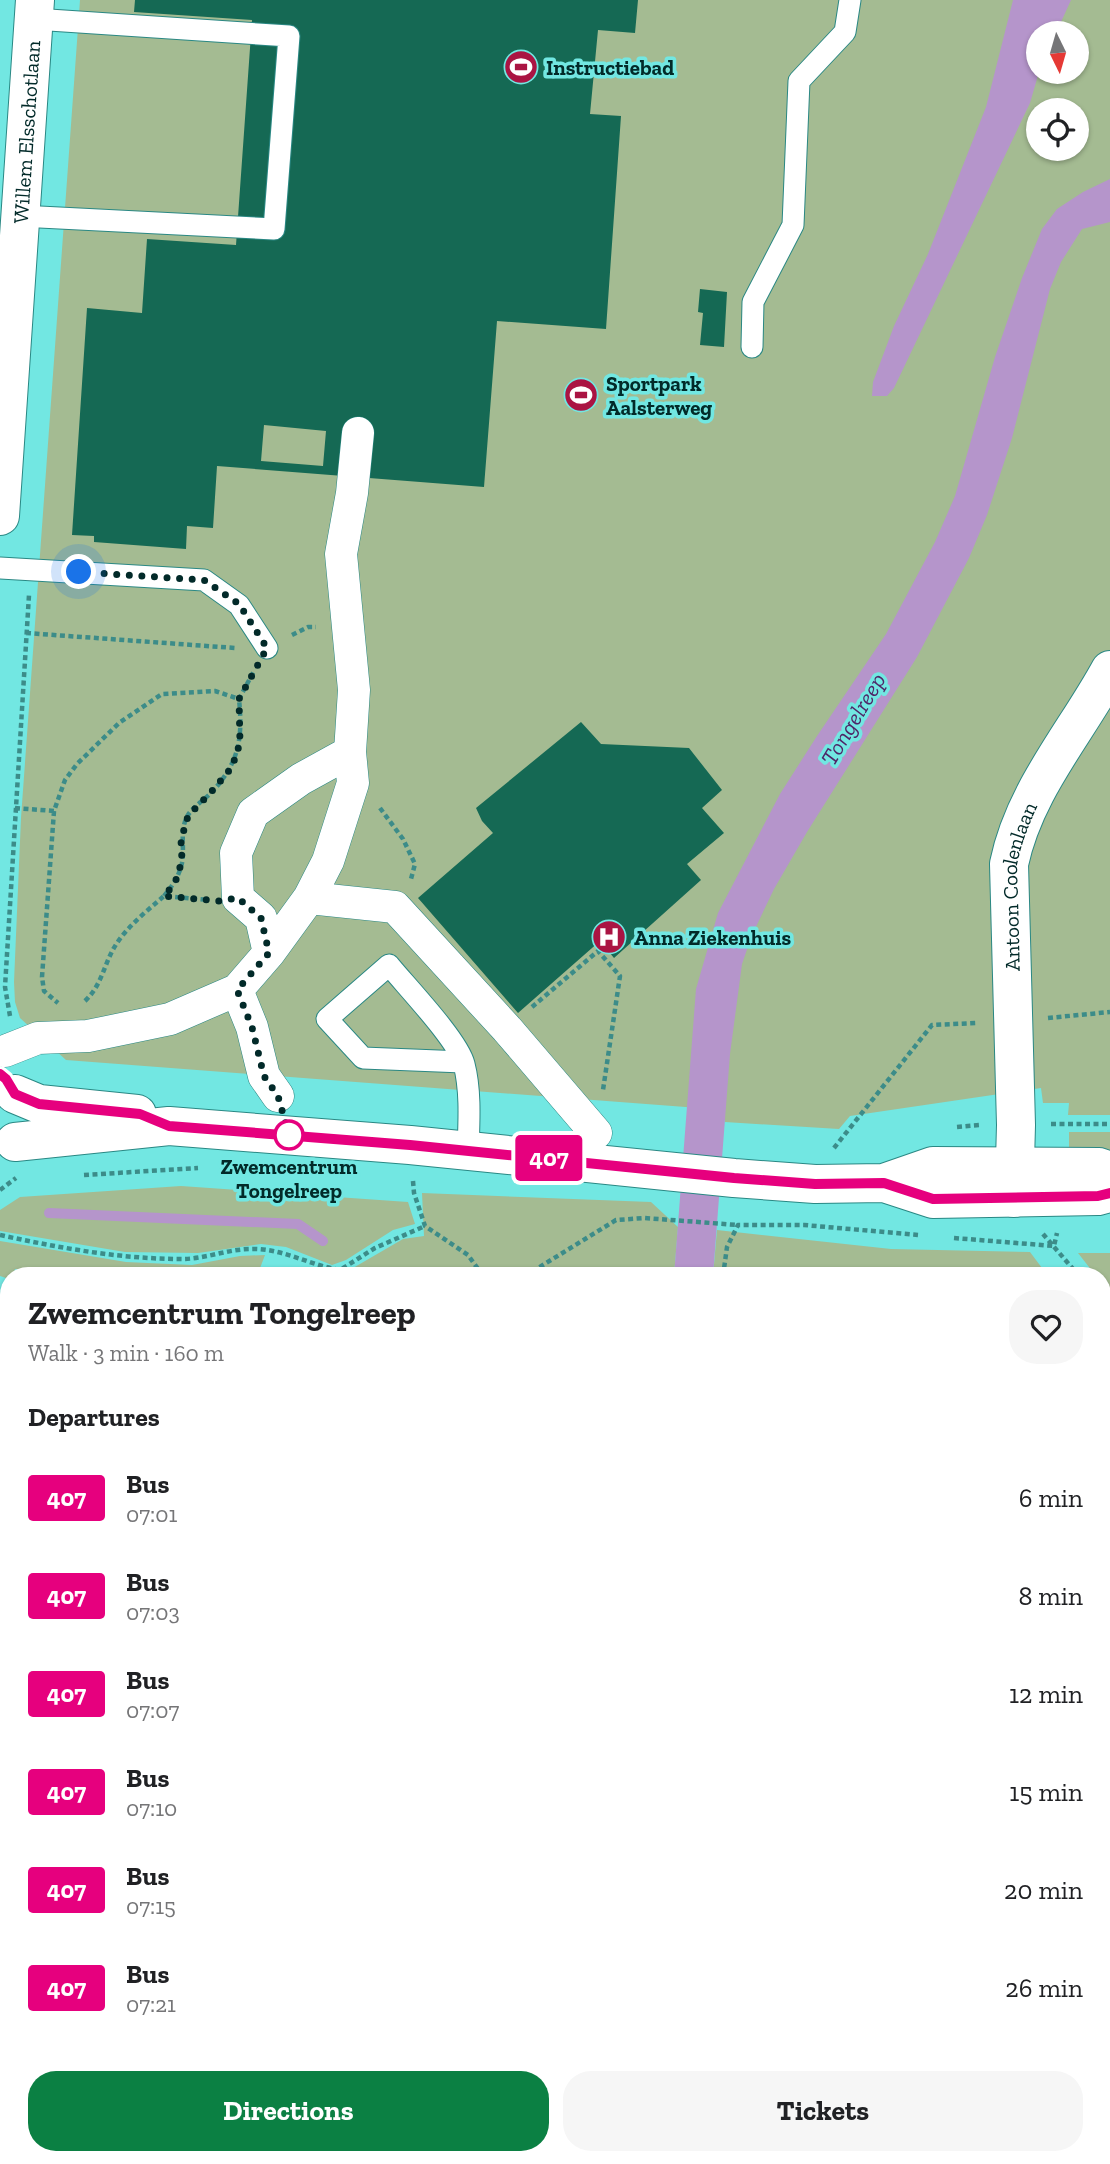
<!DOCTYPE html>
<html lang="en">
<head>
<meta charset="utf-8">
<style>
	:root { --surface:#fff; --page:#f6f6f6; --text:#202124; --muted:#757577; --accent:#0b8043 }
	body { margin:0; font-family:"Zilla Slab",serif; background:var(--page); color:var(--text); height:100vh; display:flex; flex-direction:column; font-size:26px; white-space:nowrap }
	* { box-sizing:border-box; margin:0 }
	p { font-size:23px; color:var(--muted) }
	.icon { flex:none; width:38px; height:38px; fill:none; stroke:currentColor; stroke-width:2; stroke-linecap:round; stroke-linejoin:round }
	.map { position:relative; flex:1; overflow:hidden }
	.sheet { position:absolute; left:0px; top:1267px; width:1111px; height:898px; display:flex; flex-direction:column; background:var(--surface); border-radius:28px 28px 0 0; box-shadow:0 2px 5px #0004 }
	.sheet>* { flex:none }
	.badge { padding:0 14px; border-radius:5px; font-size:24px; line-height:46px }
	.needle { width:46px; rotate:175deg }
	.controls { position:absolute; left:1026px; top:21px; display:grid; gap:14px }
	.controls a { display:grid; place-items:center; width:63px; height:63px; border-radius:50%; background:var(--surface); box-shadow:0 2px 5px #0004; font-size:35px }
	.you { position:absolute; width:35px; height:35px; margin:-18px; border:5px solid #fff; border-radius:50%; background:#1a73e8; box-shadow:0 0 0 10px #1a73e833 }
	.map>.badge { position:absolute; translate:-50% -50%; box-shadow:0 0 0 4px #fff }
	h2 { padding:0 28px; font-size:26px; line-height:63px }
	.round { display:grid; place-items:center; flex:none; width:74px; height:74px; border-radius:28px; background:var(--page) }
	.headline { display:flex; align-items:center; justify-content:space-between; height:119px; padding:0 28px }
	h1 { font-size:33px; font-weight:800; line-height:52px }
	.button { display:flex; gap:14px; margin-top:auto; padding:14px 28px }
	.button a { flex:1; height:80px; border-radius:28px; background:var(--accent); color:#fff; font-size:28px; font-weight:800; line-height:80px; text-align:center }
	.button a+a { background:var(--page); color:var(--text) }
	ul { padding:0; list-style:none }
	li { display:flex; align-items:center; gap:21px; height:98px; padding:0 28px }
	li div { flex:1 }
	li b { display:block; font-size:26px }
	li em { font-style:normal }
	li .badge { min-width:77px; font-weight:700; text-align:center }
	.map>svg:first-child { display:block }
</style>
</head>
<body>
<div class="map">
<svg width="1110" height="2164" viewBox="0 0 1110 2164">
	<rect width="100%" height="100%" fill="#72e7e2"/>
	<path fill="#a4bb92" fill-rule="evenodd" d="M 80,0 L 1110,0 L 1110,1115 L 1068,1115 L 1069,1103 L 1043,1103 L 1041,1088 L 850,1116 L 839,1129 L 725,1122 L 725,1110 L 66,1060 L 20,1018 L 15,1002 L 14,982 L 21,818 ZM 1038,33 L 1076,33 L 1076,72 L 1038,72 ZM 1038,110 L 1076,110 L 1076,149 L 1038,149 Z
		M 1069,1132 L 1110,1132 L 1110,1158 L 1069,1157 Z
		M 181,1186 L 408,1202 L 415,1224 L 393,1230 L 346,1260 L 332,1265 L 286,1247 L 261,1244 L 198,1253 L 125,1252 L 0,1231 L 0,1210 L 20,1197 Z
		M 422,1193 L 651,1202 L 678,1227 L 674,1276 L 334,1276 L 353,1268 L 403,1239 L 424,1236 Z
		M 717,1230 L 891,1249 L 1030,1252 L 1048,1276 L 713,1276 Z
		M 0,1241 L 126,1262 L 192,1265 L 240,1256 L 265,1255 L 257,1276 L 93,1276 L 15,1269 L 13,1276 L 9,1276 L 9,1279 L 0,1276 Z
		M 1078,1253 L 1110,1253 L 1110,1295 L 1103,1285 L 1102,1276 L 1096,1276 Z
		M 1102,1346 L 1110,1353 L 1110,2141 L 1102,2138 Z
		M 9,1779 L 9,1937 L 0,1941 L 0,1780 Z
		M 9,1971 L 9,2156 L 1077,2156 L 1101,2164 L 0,2164 L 0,1975 Z"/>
	<path fill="#b595cb" d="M 1013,0 L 1071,0 L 1056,33 L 1038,33 L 1039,72 L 1030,103 L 894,388 L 887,396 L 872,396 L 873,382 L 894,326 L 928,254 L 986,107 Z
		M 1110,179 L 1110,222 L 1082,229 L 1061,262 L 1050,289 L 1012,438 L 987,515 L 969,558 L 917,657 L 807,832 L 774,889 L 752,935 L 742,964 L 730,1054 L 713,1276 L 674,1276 L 696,989 L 718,913 L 780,794 L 817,736 L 886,634 L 935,542 L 955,496 L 995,357 L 1022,278 L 1042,229 L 1057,209 L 1083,192 Z"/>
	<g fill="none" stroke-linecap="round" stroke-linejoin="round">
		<path stroke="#b595cb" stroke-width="10" d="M 49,1213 L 298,1224 L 323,1241"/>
	</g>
	<path fill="#156954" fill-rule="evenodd" d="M 135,0 L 638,0 L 635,33 L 598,30 L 590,114 L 621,116 L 606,329 L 497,321 L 484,487 L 217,466 L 213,528 L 187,526 L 186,549 L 94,542 L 94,536 L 72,535 L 87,308 L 142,313 L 147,239 L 236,245 L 252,20 L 134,12 ZM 264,425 L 326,431 L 323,466 L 261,461 Z
		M 700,289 L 727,292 L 724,347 L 700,345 L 703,313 L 698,312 Z
		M 581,722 L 601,744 L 689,748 L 722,790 L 702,808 L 724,833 L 687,864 L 701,880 L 614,958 L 600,941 L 518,1013 L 418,898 L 493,833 L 482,821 L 476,808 Z
		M 17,1271 L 53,1274 L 52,1276 L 16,1276 Z
		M 0,1330 L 9,1331 L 9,1647 L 1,1647 L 4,1616 L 0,1616 Z"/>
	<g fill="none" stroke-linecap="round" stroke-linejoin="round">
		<g stroke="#2a8884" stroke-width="23">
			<path id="service" d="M 20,216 L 274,229 L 289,36 L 34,19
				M 752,347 L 753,302 L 793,225 L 799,81 L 845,32 L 850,0
				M 0,568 L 204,580 L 239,605 L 267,648
				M 463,1062 L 363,1058 L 327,1019 L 389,965 C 406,986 458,1040 464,1064 C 471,1091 469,1122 468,1150
				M 0,1675 L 9,1671
				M 0,1746 L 9,1750"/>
		</g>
		<g stroke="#2a8884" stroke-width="33">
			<path id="pedestrian" d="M 309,898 L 328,861 L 353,783 L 350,752 L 354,690 L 341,554 L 352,493 L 358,433
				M 269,953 L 261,918 L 238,898 L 236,853 L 253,813 L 301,779 L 350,752
				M 237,990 L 252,1027 L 264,1076 L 278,1096
				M 5,1051 L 38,1038 L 88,1036 L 170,1019 L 237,990 L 269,953 L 309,898 L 395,907 L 507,1029 L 596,1133"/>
		</g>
		<g stroke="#2a8884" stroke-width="40">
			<g id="minor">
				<path id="s1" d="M 0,516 L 35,0"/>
				<path id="s2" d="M 1014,1198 L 1016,1125 L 1009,864 C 1024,791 1075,734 1110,670"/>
			</g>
		</g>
		<g stroke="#2a8884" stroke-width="40">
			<path id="secondary" d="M 15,1094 L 39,1104 L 137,1114
				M 15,1142 L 169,1126 L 410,1145 L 734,1178 L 815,1184 L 884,1183 L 933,1166 L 1099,1167 L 1110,1171
				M 884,1183 L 933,1199 L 1098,1196 L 1110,1193"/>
		</g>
		<path stroke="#3c8c89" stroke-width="4.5" stroke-dasharray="5 3.5" stroke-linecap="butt" d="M 26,633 L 235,648
			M 292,635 L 308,627 L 316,627
			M 15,808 L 54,811 L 65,780 L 77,764 L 119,723 L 162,694 L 215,691 L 239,699 L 254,671
			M 380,808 L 403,839 L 415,864 L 411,879
			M 54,811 L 42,977 L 44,991 L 58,1003
			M 164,896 C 173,885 179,876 182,863 C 185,848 179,830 188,815 C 193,807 204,800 211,793 C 239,763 243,739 239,699
			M 85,1001 C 103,984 104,962 117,943 C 129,925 148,910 164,896 L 208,900
			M 532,1007 L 598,951 L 620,976 L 603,1090
			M 10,1016 L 5,987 L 29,595
			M 1048,1018 L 1110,1012
			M 1051,1124 L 1110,1124
			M 957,1127 L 980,1125
			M 834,1148 L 932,1025 L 977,1023
			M 84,1175 L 198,1168
			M 413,1181 L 414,1193 L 425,1226 L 468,1255 L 483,1276
			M 0,1190 L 16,1178
			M 1043,1234 L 1079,1276
			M 0,1235 C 60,1248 120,1259 182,1259 C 205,1259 228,1249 251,1249 C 282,1248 309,1265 340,1270 L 375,1248 L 425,1226
			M 954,1238 L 1054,1246 L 1057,1233
			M 525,1276 L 616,1220 L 644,1218 L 738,1225
			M 723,1276 L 727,1247 L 738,1225 L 804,1225 L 918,1235
			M 1102,1304 L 1110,1313
			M 0,1810 L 9,1810
			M 0,2011 L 9,2008
			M 1102,2151 L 1110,2154
			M 0,2157 L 9,2146"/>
		<use href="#service" stroke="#fff" stroke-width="21"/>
		<use href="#pedestrian" stroke="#fff" stroke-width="32"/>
		<use href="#minor" stroke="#fff" stroke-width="38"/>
		<use href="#secondary" stroke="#fff" stroke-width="38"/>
	</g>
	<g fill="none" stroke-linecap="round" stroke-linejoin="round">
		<g stroke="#fff" stroke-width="16">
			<path id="line" d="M 0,1074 L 6,1079 L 15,1094 L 39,1104 L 140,1114 L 169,1126 L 410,1145 L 734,1178 L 815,1184 L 884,1183 L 933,1199 L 1098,1196 L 1110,1193"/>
		</g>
		<use href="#line" stroke="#e6007e" stroke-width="10"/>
		<path stroke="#022a29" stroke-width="7" stroke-dasharray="0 12.6" d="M 79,572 L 204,580 L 239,604 L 267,648 L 239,699 L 240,743 L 232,767 L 212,791 L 188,816 L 181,840 L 182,861 L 175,883 L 164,896 L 219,901 L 238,898 L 261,918 L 269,953 L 237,990 L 252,1027 L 264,1076 L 278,1096 L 289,1135"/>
	</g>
	<defs>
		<g id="stadium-disc" transform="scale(1.75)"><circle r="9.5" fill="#aa1443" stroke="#72e7e2"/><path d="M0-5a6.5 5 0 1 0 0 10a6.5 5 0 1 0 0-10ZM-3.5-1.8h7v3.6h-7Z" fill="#fff"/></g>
		<g id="hospital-disc" transform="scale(1.75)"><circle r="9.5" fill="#aa1443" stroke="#72e7e2"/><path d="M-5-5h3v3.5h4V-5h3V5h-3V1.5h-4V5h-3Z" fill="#fff"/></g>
	</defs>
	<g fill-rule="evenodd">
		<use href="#stadium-disc" x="521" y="67"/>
		<use href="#stadium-disc" x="581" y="395"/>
		<use href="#hospital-disc" x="609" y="937"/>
	</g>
	<circle fill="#fff" stroke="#e6007e" stroke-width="3.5" cx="289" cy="1135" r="14"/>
	<g text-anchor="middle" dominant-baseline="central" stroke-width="7" stroke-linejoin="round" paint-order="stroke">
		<g font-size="21" font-weight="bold" fill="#022a29" stroke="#72e7e2" text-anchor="start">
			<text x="546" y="67">Instructiebad</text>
			<text x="606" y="383">Sportpark<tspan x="606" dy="24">Aalsterweg</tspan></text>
			<text x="634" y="937">Anna Ziekenhuis</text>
		</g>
		<g font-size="21" fill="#022a29" stroke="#72e7e2">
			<text stroke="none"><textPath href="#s1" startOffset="385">Willem Elsschotlaan</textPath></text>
			<text stroke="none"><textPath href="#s2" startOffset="313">Antoon Coolenlaan</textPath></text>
		</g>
		<g font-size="21" font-weight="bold" fill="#022a29" stroke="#72e7e2">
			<text x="289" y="1166">Zwemcentrum<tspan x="289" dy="24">Tongelreep</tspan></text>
		</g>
		<g font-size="23" font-style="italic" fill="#4f2667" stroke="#72e7e2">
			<text transform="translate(853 719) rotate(-59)">Tongelreep</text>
		</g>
	</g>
</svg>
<div class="controls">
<a><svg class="needle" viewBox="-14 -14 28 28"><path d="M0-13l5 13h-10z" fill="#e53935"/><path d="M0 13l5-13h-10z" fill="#757577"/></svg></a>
<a><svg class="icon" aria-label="locate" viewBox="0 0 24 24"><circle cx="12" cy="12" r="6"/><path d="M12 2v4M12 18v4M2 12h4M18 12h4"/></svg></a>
</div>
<div class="you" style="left:79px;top:572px"></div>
<b class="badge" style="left:549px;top:1158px;background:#e6007e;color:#fff">407</b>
<section class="sheet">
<div class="headline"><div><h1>Zwemcentrum Tongelreep</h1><p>Walk · 3 min · 160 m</p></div><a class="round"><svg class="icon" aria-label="heart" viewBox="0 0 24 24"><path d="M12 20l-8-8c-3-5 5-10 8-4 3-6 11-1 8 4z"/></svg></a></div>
<h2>Departures</h2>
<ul>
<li><span class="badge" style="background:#e6007e;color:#fff">407</span><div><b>Bus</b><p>07:01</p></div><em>6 min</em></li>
<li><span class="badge" style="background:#e6007e;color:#fff">407</span><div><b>Bus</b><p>07:03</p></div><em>8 min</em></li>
<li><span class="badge" style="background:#e6007e;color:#fff">407</span><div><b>Bus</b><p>07:07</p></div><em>12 min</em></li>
<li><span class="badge" style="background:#e6007e;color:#fff">407</span><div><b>Bus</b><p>07:10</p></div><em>15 min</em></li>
<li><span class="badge" style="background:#e6007e;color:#fff">407</span><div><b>Bus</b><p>07:15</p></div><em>20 min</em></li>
<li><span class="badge" style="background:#e6007e;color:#fff">407</span><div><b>Bus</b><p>07:21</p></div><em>26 min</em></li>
</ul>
<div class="button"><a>Directions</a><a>Tickets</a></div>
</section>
</div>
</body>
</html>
